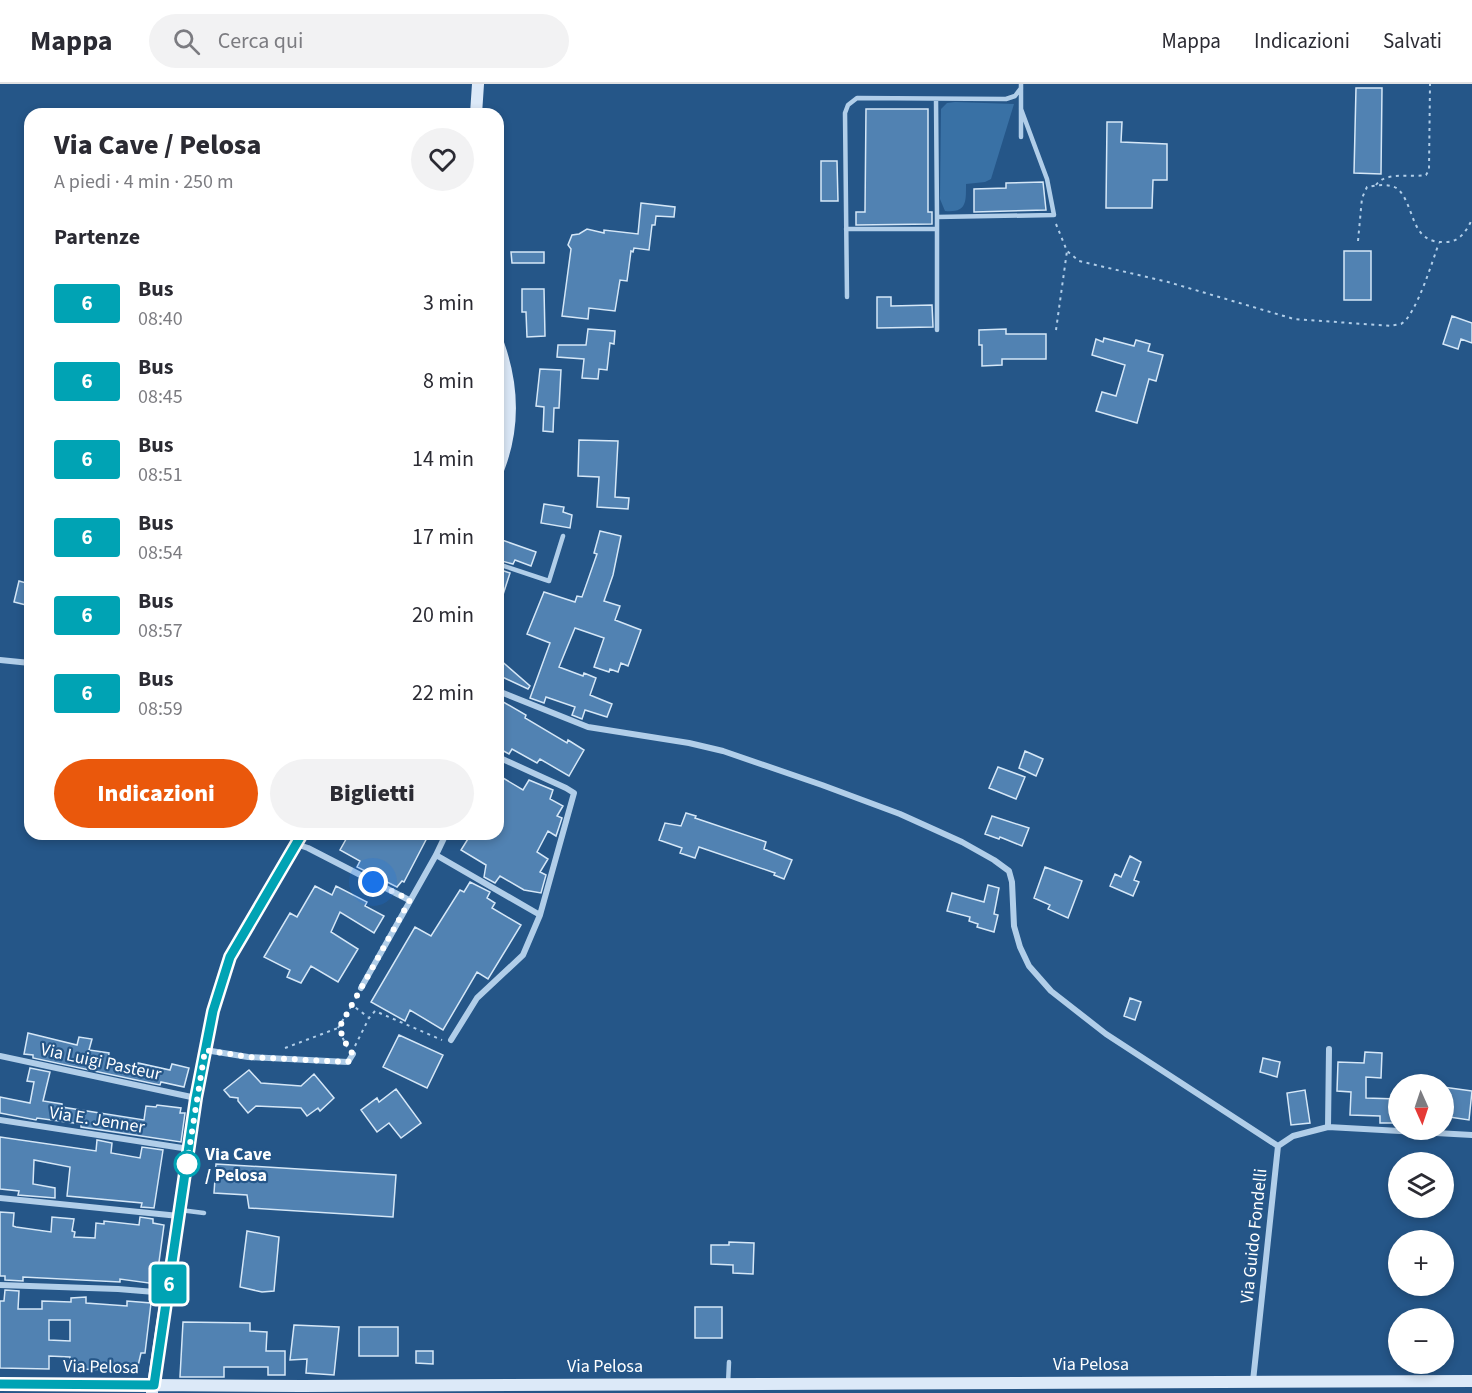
<!DOCTYPE html>
<html lang="it">
<head>
<meta charset="utf-8">
<style>
	:root { --surface:#fff; --page:#f2f2f3; --text:#2b2b33; --muted:#7c7c81; --line:#e1e1e2; --accent:#ea580c }
	body { margin:0; font-family:"Source Sans 3",sans-serif; background:var(--page); color:var(--text); height:100vh; display:flex; flex-direction:column; font-size:22px; white-space:nowrap }
	* { box-sizing:border-box; margin:0 }
	p { font-size:20px; color:var(--muted) }
	.icon { flex:none; width:33px; height:33px; fill:none; stroke:currentColor; stroke-width:2; stroke-linecap:round; stroke-linejoin:round }
	.map { position:relative; flex:1; overflow:hidden }
	.side { position:absolute; left:24px; top:24px; width:480px; height:732px; display:flex; flex-direction:column; background:var(--surface); border-radius:18px; box-shadow:0 3px 9px #0003 }
	.side>* { flex:none }
	.badge { padding:0 12px; border-radius:4px; font-size:21px; line-height:39px }
	.needle { width:39px; rotate:177deg }
	.controls { position:absolute; left:1388px; top:990px; display:grid; gap:12px }
	.controls a { display:grid; place-items:center; width:66px; height:66px; border-radius:50%; background:var(--surface); box-shadow:0 3px 9px #0003; font-size:30px }
	.you { position:absolute; width:30px; height:30px; margin:-15px; border:4px solid #fff; border-radius:50%; background:#1a73e8; box-shadow:0 0 0 9px #1a73e833 }
	.map>.badge { position:absolute; translate:-50% -50%; box-shadow:0 0 0 3px #fff }
	h2 { padding:0 30px; font-size:22px; line-height:54px }
	.round { display:grid; place-items:center; flex:none; width:63px; height:63px; border-radius:32px; background:var(--page) }
	.headline { display:flex; align-items:center; justify-content:space-between; height:102px; padding:0 30px }
	h1 { font-size:28px; font-weight:800; line-height:45px }
	.cta { display:flex; gap:12px; margin-top:auto; padding:12px 30px }
	.cta a { flex:1; height:69px; border-radius:36px; background:var(--accent); color:#fff; font-size:24px; font-weight:800; line-height:69px; text-align:center }
	.cta a+a { background:var(--page); color:var(--text) }
	ul { padding:0; list-style:none }
	li { display:flex; align-items:center; gap:18px; height:78px; padding:0 30px }
	li div { flex:1 }
	li b { display:block; font-size:22px }
	li em { font-style:normal }
	li .badge { min-width:66px; font-weight:700; text-align:center }
	header { display:flex; align-items:center; gap:36px; box-sizing:border-box; height:84px; padding:0 30px; background:var(--surface); border-bottom:2px solid var(--line) }
	header strong { font-size:28px }
	nav { display:flex; gap:33px; margin-inline-start:auto; font-size:21px }
	.search { width:420px; height:54px; background:var(--page); display:flex; align-items:center; gap:15px; box-sizing:border-box; padding:0 21px; border-radius:33px; color:var(--muted); font-size:22px }
	.map>svg:first-child { display:block }
</style>
</head>
<body>
<header>
<strong>Mappa</strong>
<div class="search"><svg class="icon" aria-label="search" viewBox="0 0 24 24"><circle cx="10" cy="10" r="6"/><path d="M15 15l6 6"/></svg>Cerca qui</div>
<nav><a>Mappa</a><a>Indicazioni</a><a>Salvati</a></nav>
</header>
<div class="map">
<svg width="1472" height="1309" viewBox="0 0 1472 1309">
	<rect width="100%" height="100%" fill="#255688"/>
	<path fill="#3971a5" d="M 955,18 L 1014,20 L 991,95 L 985,98 L 966,100 C 966,118 967,129 945,127 L 940,115 L 941,25 L 947,19 Z"/>
	<path fill="#5182b2" stroke="#d5e7f7" stroke-width="1.5" fill-rule="evenodd" d="M 1356,4 L 1382,4 L 1381,90 L 1354,89 Z
		M 866,25 L 928,25 L 928,128 L 932,128 L 932,140 L 856,141 L 856,128 L 865,128 Z
		M 1107,38 L 1122,38 L 1121,58 L 1167,60 L 1167,96 L 1153,96 L 1152,124 L 1106,124 Z
		M 821,77 L 837,77 L 838,117 L 821,117 Z
		M 1043,98 L 1046,126 L 974,128 L 974,105 L 1006,104 L 1006,99 Z
		M 641,119 L 675,123 L 674,133 L 656,132 L 655,141 L 652,141 L 649,166 L 634,164 L 633,168 L 631,167 L 627,197 L 620,196 L 615,227 L 589,224 L 588,235 L 562,232 L 571,165 L 568,161 L 572,151 L 579,150 L 587,145 L 604,149 L 604,146 L 638,150 Z
		M 1344,167 L 1371,167 L 1371,216 L 1344,216 Z
		M 511,168 L 544,168 L 544,179 L 512,179 Z
		M 522,205 L 544,205 L 545,252 L 527,253 L 526,228 L 522,228 Z
		M 877,213 L 891,213 L 891,222 L 932,221 L 933,243 L 877,244 Z
		M 1452,232 L 1472,239 L 1472,259 L 1461,255 L 1458,265 L 1443,260 Z
		M 588,245 L 615,247 L 614,260 L 610,259 L 607,286 L 599,285 L 598,295 L 582,294 L 584,275 L 557,273 L 558,261 L 586,261 Z
		M 1006,245 L 1006,250 L 1046,250 L 1046,275 L 1002,275 L 1002,281 L 982,282 L 982,261 L 979,261 L 979,246 Z
		M 1104,254 L 1134,262 L 1136,256 L 1150,260 L 1148,267 L 1163,271 L 1156,297 L 1149,295 L 1137,339 L 1096,327 L 1102,308 L 1116,312 L 1125,281 L 1092,271 L 1096,255 L 1103,258 Z
		M 540,285 L 561,286 L 559,324 L 554,324 L 553,348 L 543,347 L 544,323 L 536,322 Z
		M 579,356 L 618,357 L 615,413 L 629,414 L 628,425 L 597,423 L 599,393 L 578,392 Z
		M 544,420 L 564,423 L 563,428 L 572,431 L 570,444 L 541,439 Z
		M 600,447 L 621,452 L 613,491 L 604,517 L 620,522 L 615,536 L 641,546 L 628,582 L 621,579 L 618,588 L 610,585 L 609,588 L 594,583 L 604,554 L 575,544 L 559,583 L 583,592 L 584,589 L 596,594 L 590,611 L 612,620 L 607,633 L 585,626 L 582,635 L 572,631 L 575,623 L 546,613 L 544,619 L 530,614 L 550,559 L 527,550 L 544,508 L 575,518 L 577,512 L 582,513 L 597,470 L 594,469 Z
		M 502,456 L 536,468 L 531,482 L 515,476 L 513,480 L 498,476 L 498,458 L 501,459 Z
		M 498,485 L 510,489 L 500,520 L 498,520 Z
		M 19,497 L 30,500 L 30,522 L 14,518 Z
		M 498,574 L 530,602 L 528,605 L 498,591 Z
		M 498,615 L 526,631 L 525,634 L 567,659 L 568,656 L 584,666 L 569,692 L 540,675 L 537,679 L 512,665 L 509,670 L 498,664 Z
		M 1025,667 L 1043,675 L 1036,692 L 1019,684 Z
		M 998,683 L 1025,693 L 1016,715 L 989,704 Z
		M 498,691 L 523,706 L 529,696 L 553,706 L 550,715 L 563,722 L 557,732 L 562,734 L 556,752 L 548,747 L 537,768 L 548,775 L 540,788 L 546,791 L 541,809 L 524,806 L 500,792 L 495,799 L 484,793 L 486,781 L 461,766 L 471,750 L 498,750 Z
		M 686,729 L 696,732 L 695,734 L 766,758 L 764,765 L 792,776 L 784,795 L 774,791 L 775,789 L 699,763 L 695,774 L 680,769 L 682,764 L 659,756 L 665,739 L 681,742 Z
		M 992,732 L 1029,744 L 1022,762 L 1000,753 L 999,755 L 985,750 Z
		M 349,750 L 429,750 L 404,798 L 402,797 L 397,803 L 357,783 L 360,777 L 340,766 Z
		M 1130,772 L 1141,778 L 1134,796 L 1139,798 L 1133,812 L 1110,802 L 1115,790 L 1121,793 Z
		M 1045,783 L 1082,797 L 1068,834 L 1048,825 L 1050,821 L 1034,814 Z
		M 470,798 L 490,808 L 487,814 L 495,819 L 492,824 L 521,841 L 488,895 L 477,888 L 443,946 L 410,926 L 405,937 L 371,918 L 415,843 L 431,852 L 460,806 L 464,808 Z
		M 988,801 L 999,804 L 994,830 L 998,831 L 994,848 L 977,843 L 978,840 L 969,837 L 970,833 L 947,827 L 952,809 L 984,818 Z
		M 315,802 L 332,811 L 336,802 L 367,818 L 365,822 L 384,832 L 374,849 L 340,828 L 331,848 L 358,865 L 338,898 L 311,882 L 301,899 L 287,893 L 290,886 L 264,873 L 290,829 L 297,833 Z
		M 1130,914 L 1141,918 L 1135,936 L 1124,932 Z
		M 28,949 L 77,961 L 79,953 L 92,955 L 89,966 L 109,969 L 108,978 L 137,984 L 138,979 L 170,986 L 172,980 L 189,984 L 184,1003 L 161,998 L 160,1001 L 155,1000 L 33,974 L 33,971 L 24,970 Z
		M 399,951 L 443,971 L 427,1004 L 383,983 Z
		M 1365,968 L 1382,969 L 1381,994 L 1366,993 L 1366,1014 L 1398,1015 L 1398,1039 L 1380,1039 L 1380,1032 L 1350,1031 L 1351,1008 L 1337,1007 L 1338,978 L 1364,979 Z
		M 1263,974 L 1280,978 L 1277,993 L 1260,988 Z
		M 30,984 L 50,988 L 43,1017 L 62,1020 L 62,1023 L 144,1036 L 146,1022 L 156,1023 L 157,1021 L 181,1024 L 180,1029 L 185,1029 L 181,1058 L 81,1043 L 81,1040 L 37,1034 L 36,1036 L 0,1029 L 0,1013 L 30,1019 L 34,998 L 27,997 Z
		M 249,986 L 261,999 L 301,1002 L 314,990 L 334,1014 L 320,1027 L 318,1024 L 307,1032 L 301,1024 L 256,1022 L 248,1029 L 238,1017 L 238,1014 L 230,1013 L 224,1006 Z
		M 1443,1003 L 1472,1007 L 1469,1036 L 1443,1032 Z
		M 396,1005 L 421,1039 L 401,1054 L 389,1039 L 377,1048 L 361,1026 L 377,1014 L 379,1018 Z
		M 1305,1006 L 1310,1039 L 1291,1041 L 1287,1009 Z
		M 0,1053 L 96,1067 L 97,1056 L 112,1059 L 111,1069 L 140,1074 L 142,1063 L 163,1066 L 154,1124 L 141,1123 L 142,1119 L 67,1112 L 70,1083 L 34,1076 L 33,1100 L 55,1104 L 55,1114 L 18,1111 L 19,1107 L 0,1105 Z
		M 216,1080 L 396,1091 L 393,1133 L 249,1124 L 247,1111 L 214,1109 Z
		M 0,1128 L 14,1129 L 13,1142 L 16,1143 L 51,1148 L 52,1133 L 74,1135 L 72,1147 L 75,1148 L 74,1153 L 95,1154 L 96,1139 L 104,1140 L 104,1137 L 139,1141 L 140,1133 L 153,1135 L 153,1139 L 164,1141 L 156,1200 L 120,1195 L 120,1198 L 23,1193 L 23,1197 L 5,1196 L 5,1192 L 0,1192 Z
		M 247,1147 L 279,1153 L 274,1207 L 262,1208 L 240,1203 Z
		M 729,1158 L 754,1159 L 753,1190 L 733,1189 L 733,1181 L 711,1180 L 711,1161 L 729,1161 Z
		M 5,1206 L 19,1207 L 18,1225 L 42,1225 L 42,1217 L 71,1218 L 71,1214 L 86,1213 L 86,1219 L 127,1222 L 127,1217 L 151,1219 L 145,1269 L 141,1269 L 137,1286 L 70,1285 L 70,1273 L 49,1272 L 49,1285 L 0,1284 L 0,1217 L 4,1217 ZM 49,1236 L 70,1236 L 70,1257 L 49,1256 Z
		M 695,1223 L 722,1223 L 722,1254 L 695,1254 Z
		M 183,1238 L 250,1239 L 250,1247 L 267,1248 L 266,1267 L 285,1267 L 285,1291 L 268,1291 L 268,1283 L 224,1283 L 224,1293 L 180,1293 Z
		M 294,1241 L 339,1243 L 334,1291 L 306,1289 L 307,1275 L 290,1276 Z
		M 359,1243 L 398,1243 L 398,1272 L 359,1272 Z
		M 416,1267 L 433,1267 L 433,1280 L 416,1279 Z"/>
	<g fill="none" stroke-linecap="round" stroke-linejoin="round">
		<path stroke="#b1cee9" stroke-width="2" stroke-dasharray="3 4.5" stroke-linecap="butt" d="M 1376,101 C 1386,87 1410,94 1426,91 L 1429,86 L 1430,0
			M 1056,140 L 1067,167 L 1079,177 L 1168,198 L 1294,235 L 1392,242 C 1393,241 1401,240 1401,240 C 1416,232 1433,175 1439,159
			M 1358,157 L 1362,114 L 1367,103 C 1377,101 1392,99 1399,106 C 1416,125 1410,160 1446,158 C 1459,158 1467,147 1472,135
			M 1056,246 L 1067,167
			M 357,912 L 352,921 L 368,933
			M 338,944 L 352,921
			M 355,962 L 369,934 L 375,927 L 442,956
			M 285,964 L 338,944 L 347,963"/>
		<path stroke="#b1cee9" stroke-width="4.5" d="M 1021,0 L 1021,53
			M 936,15 L 937,133 L 1054,131 L 1047,95 L 1021,25
			M 937,133 L 937,246
			M 846,145 L 937,145
			M 847,213 L 845,29 L 848,21 L 857,14 L 1006,15 L 1015,12 L 1021,4
			M 498,480 L 549,497 L 563,452
			M 180,1126 L 204,1129
			M 728,1300 L 729,1278"/>
		<path stroke="#b1cee9" stroke-width="6" d="M 0,576 L 30,579
			M 498,607 L 588,643 L 689,659 L 723,667 L 822,701 L 900,730 L 962,758 L 994,776 L 1009,787 L 1012,798 L 1014,842 L 1020,863 L 1029,882 L 1051,907 L 1106,950 L 1278,1062
			M 296,760 L 308,764 L 409,816
			M 436,771 L 540,831
			M 361,904 L 436,771 L 446,750
			M 451,956 L 477,914 L 523,871 L 540,831 L 574,709 L 566,704 L 498,673
			M 205,966 L 248,973 L 348,978 L 353,970
			M 0,972 L 196,1014
			M 0,1036 L 189,1065
			M 1328,1043 L 1329,965
			M 0,1114 L 179,1132
			M 0,1201 L 118,1205 L 167,1209
			M 1253,1297 L 1278,1062 L 1293,1052 L 1328,1043 L 1472,1051"/>
		<path stroke="#dce9f8" stroke-width="12" d="M 476,30 L 478,0
			M 498,259 C 513,301 515,343 498,386
			M 0,1300 L 302,1302 L 1472,1297
			M 152,1308 L 196,1014 L 213,927 L 230,873 L 302,750"/>
	</g>
	<g fill="none" stroke-linecap="round" stroke-linejoin="round">
		<g stroke="#fff" stroke-width="14">
			<path id="line" d="M 0,1300 L 154,1301 L 196,1014 L 213,927 L 230,873 L 302,750"/>
		</g>
		<use href="#line" stroke="#00a3b4" stroke-width="9"/>
		<path stroke="#fff" stroke-width="6" stroke-dasharray="0 10.8" d="M 187,1080 L 186,1085 L 205,966 L 248,973 L 348,978 L 353,970 L 348,964 L 339,944 L 410,816 L 373,798"/>
	</g>
	<circle fill="#fff" stroke="#00a3b4" stroke-width="3" cx="187" cy="1080" r="12"/>
	<g text-anchor="middle" dominant-baseline="central" stroke-width="4.5" stroke-linejoin="round" paint-order="stroke">
		<g font-size="18" fill="#fff" stroke="#255688">
			<text transform="translate(101 978) rotate(12)">Via Luigi Pasteur</text>
			<text transform="translate(97 1036) rotate(9)">Via E. Jenner</text>
			<text transform="translate(1254 1152) rotate(-84)">Via Guido Fondelli</text>
			<text x="1091" y="1280">Via Pelosa</text>
			<text x="605" y="1282">Via Pelosa</text>
			<text transform="translate(101 1283) rotate(1)">Via Pelosa</text>
		</g>
		<g font-size="18" font-weight="bold" fill="#fff" stroke="#255688" text-anchor="start">
			<text x="205" y="1070">Via Cave<tspan x="205" dy="21">/ Pelosa</tspan></text>
		</g>
	</g>
</svg>
<div class="controls">
<a><svg class="needle" viewBox="-14 -14 28 28"><path d="M0-13l5 13h-10z" fill="#e53935"/><path d="M0 13l5-13h-10z" fill="#7c7c81"/></svg></a>
<a><svg class="icon" aria-label="layers" viewBox="0 0 24 24"><path d="M12 4l9 5-9 5-9-5zM3 14l9 5 9-5"/></svg></a>
<a>+</a>
<a>−</a>
</div>
<div class="you" style="left:373px;top:798px"></div>
<b class="badge" style="left:169px;top:1200px;background:#00a3b4;color:#fff">6</b>
<section class="side">
<div class="headline"><div><h1>Via Cave / Pelosa</h1><p>A piedi · 4 min · 250 m</p></div><a class="round"><svg class="icon" aria-label="heart" viewBox="0 0 24 24"><path d="M12 20l-8-8c-3-5 5-10 8-4 3-6 11-1 8 4z"/></svg></a></div>
<h2>Partenze</h2>
<ul>
<li><span class="badge" style="background:#00a3b4;color:#fff">6</span><div><b>Bus</b><p>08:40</p></div><em>3 min</em></li>
<li><span class="badge" style="background:#00a3b4;color:#fff">6</span><div><b>Bus</b><p>08:45</p></div><em>8 min</em></li>
<li><span class="badge" style="background:#00a3b4;color:#fff">6</span><div><b>Bus</b><p>08:51</p></div><em>14 min</em></li>
<li><span class="badge" style="background:#00a3b4;color:#fff">6</span><div><b>Bus</b><p>08:54</p></div><em>17 min</em></li>
<li><span class="badge" style="background:#00a3b4;color:#fff">6</span><div><b>Bus</b><p>08:57</p></div><em>20 min</em></li>
<li><span class="badge" style="background:#00a3b4;color:#fff">6</span><div><b>Bus</b><p>08:59</p></div><em>22 min</em></li>
</ul>
<div class="cta"><a>Indicazioni</a><a>Biglietti</a></div>
</section>
</div>
</body>
</html>
